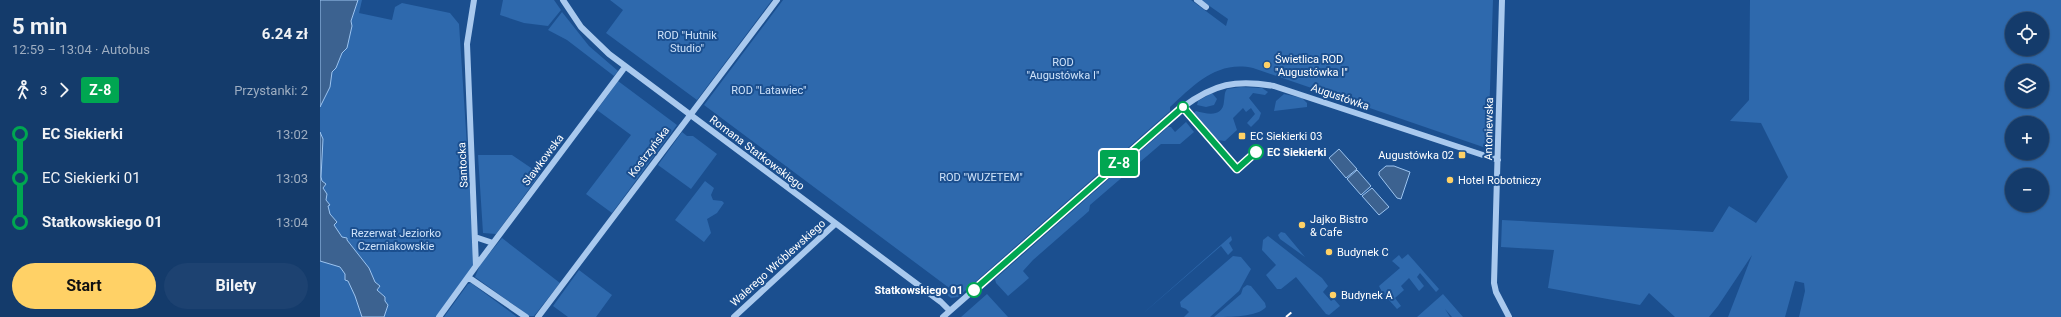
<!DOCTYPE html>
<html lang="pl">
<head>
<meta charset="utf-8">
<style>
	:root { --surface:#143b6b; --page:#1d4271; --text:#f1f3f6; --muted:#9dadc1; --line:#33557e; --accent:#ffd166 }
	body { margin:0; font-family:Roboto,sans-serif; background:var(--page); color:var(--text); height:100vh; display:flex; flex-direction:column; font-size:15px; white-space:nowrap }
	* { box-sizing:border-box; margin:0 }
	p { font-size:13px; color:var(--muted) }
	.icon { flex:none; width:22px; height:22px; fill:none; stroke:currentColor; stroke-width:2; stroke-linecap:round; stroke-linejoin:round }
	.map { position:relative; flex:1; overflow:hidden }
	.side { display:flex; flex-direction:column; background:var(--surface); width:320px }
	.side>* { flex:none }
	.badge { padding:0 8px; border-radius:3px; font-size:14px; line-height:26px }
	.controls { position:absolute; left:1685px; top:12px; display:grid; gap:8px }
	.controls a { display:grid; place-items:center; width:44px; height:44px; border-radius:50%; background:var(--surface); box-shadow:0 1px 3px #0004,0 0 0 1px var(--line); font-size:20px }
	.map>.badge { position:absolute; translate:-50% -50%; box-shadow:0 0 0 2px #fff }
	.legs { display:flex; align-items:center; gap:6px; height:44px; padding:0 12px; font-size:13px }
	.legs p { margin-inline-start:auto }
	.headline { display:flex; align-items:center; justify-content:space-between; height:68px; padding:0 12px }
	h1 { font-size:22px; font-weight:700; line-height:30px }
	.button { display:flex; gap:8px; margin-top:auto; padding:8px 12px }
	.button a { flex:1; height:46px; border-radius:24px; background:var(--accent); color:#111; font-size:16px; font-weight:700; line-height:46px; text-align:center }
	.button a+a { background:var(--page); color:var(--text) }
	ul { padding:0 12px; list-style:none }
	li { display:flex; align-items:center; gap:14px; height:44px; font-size:15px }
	li i { display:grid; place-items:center; width:6px; height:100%; margin:0 5px; background:currentColor }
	li i::after { content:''; width:10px; height:10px; margin:-5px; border:3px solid; border-radius:50%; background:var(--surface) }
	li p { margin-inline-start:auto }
	li:first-child i { background:linear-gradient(#0000 50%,currentColor 0) }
	li:last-child i { background:linear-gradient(currentColor 50%,#0000 0) }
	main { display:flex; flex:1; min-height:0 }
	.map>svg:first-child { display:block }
</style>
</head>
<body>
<main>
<section class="side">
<div class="headline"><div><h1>5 min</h1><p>12:59 – 13:04 · Autobus</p></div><b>6.24 zł</b></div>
<div class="legs"><svg class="icon" aria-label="walk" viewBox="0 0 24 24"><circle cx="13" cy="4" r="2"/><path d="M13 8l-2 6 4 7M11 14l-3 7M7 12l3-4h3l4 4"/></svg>3<svg class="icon" aria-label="forward" viewBox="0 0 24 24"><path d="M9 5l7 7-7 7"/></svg><b class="badge" style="background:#00a651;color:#fff">Z-8</b><p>Przystanki: 2</p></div>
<ul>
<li><i style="color:#00a651"></i><b>EC Siekierki</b><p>13:02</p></li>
<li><i style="color:#00a651"></i><span>EC Siekierki 01</span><p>13:03</p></li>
<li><i style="color:#00a651"></i><b>Statkowskiego 01</b><p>13:04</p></li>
</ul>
<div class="button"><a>Start</a><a>Bilety</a></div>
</section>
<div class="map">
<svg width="1741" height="317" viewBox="0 0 1741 317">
	<rect width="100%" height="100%" fill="#1b4f8f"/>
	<path fill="#2e69ad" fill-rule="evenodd" d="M 0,0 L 42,0 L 39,13 L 72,20 L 75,7 L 82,3 L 130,13 L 139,24 L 155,268 L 119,317 L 0,317 Z
		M 183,0 L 234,0 L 241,10 L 228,26 L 204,23 L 180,15 Z
		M 290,0 L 452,0 L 377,100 L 286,33 L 303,10 Z
		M 463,0 L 871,0 L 906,26 L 908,19 L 881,0 L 1173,0 L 1168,147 L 1166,148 L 933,68 C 897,60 874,85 850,107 L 850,111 L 638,297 L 631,298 L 626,294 L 632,290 L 384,105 Z
		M 1430,0 L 1741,0 L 1741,317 L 1479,317 L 1485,291 L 1484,283 L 1475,281 L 1465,317 L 1408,317 L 1432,255 L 1398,306 L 1389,317 L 1355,317 L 1329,293 L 1320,305 L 1228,288 L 1234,250 L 1181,247 L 1182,220 L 1393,232 L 1409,206 L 1436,223 L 1468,177 L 1441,123 L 1410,121 L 1429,100 ZM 1692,19 L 1722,19 L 1722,49 L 1692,49 ZM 1692,71 L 1722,71 L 1722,101 L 1692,101 ZM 1692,123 L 1722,123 L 1722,153 L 1692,153 ZM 1692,175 L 1722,175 L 1722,205 L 1692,205 Z
		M 242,12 L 269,46 L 298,71 L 294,76 L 247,40 L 228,30 Z
		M 298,81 L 357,125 L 292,213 L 266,194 L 311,135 L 277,110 Z
		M 921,87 L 942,88 L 948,92 L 945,95 L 933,93 L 929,98 L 941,113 L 939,119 L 931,127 L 927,123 L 935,114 L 931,108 L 926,112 L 923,108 L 913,118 L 917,130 L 905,141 L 897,140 L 874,115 L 874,113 L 876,111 C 887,114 903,118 904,101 C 905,96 904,93 907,89 Z
		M 892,93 L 897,99 L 894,105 L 886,107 L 877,105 L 878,101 Z
		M 964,94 L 982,98 L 987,103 L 987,107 L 954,111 L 956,101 Z
		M 866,122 L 874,132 L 860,144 L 841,144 L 770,205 L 769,211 L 713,260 L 703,271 L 709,278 L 688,296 L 676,283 L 675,279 L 848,127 L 851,127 L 855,132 Z
		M 362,132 L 367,136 L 373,136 L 397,154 L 371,189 L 338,165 Z
		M 158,155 L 192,155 L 220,174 L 176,234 L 163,233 Z
		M 385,181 L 394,188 L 391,195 L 393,200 L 402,201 L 404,203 L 397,213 L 387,219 L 391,233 L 384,242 L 355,220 Z
		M 961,232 L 965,233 L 985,257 L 960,239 L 958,235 Z
		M 911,236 L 912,240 L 909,243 L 913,250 L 908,255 L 901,246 L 819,317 Z
		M 948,236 L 1002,278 L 1008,286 L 1003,292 L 1011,301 L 1014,299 L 1020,306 L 1009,315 L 1006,314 L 976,277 L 961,289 L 957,289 L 946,275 L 956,265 L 942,250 L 943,240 Z
		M 182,238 L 240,283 L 214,316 L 209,316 L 155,277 L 160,265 Z
		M 1088,254 L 1119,289 L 1116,292 L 1100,273 L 1097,277 L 1104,286 L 1099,291 L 1089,278 L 1081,286 L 1084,290 L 1075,298 L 1081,306 L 1077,309 L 1062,292 L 1059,286 L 1080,268 L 1072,261 L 1079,255 L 1082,259 Z
		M 913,256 L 921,257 L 931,269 L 919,291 L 890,317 L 864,317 L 869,312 L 866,309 L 861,307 L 860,302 Z
		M 259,270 L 292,295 L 276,317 L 248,317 L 233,306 Z
		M 151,283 L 197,317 L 124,317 L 148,284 Z
		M 927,285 L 931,286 L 945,303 L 946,307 C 938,317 909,317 894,317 L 921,294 L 923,288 Z
		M 667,294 L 688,317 L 641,317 Z
		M 1123,294 L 1143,317 L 1132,317 L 1125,309 L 1130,317 L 1097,317 Z"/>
	<path fill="#3c6290" stroke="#9cc4f0" d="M 0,0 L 38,0 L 31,21 L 32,26 L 27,48 L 22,53 L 16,68 L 12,72 L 10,87 L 0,107 Z
		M 0,132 L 3,139 L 1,177 L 2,181 L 6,184 L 3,188 L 7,194 L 6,200 L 10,205 L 8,206 L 10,214 L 17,222 L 14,225 L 22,237 L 27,238 L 27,240 L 49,268 L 55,282 L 60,286 L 57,290 L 65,297 L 65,301 L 68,305 L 64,317 L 42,317 L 35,296 L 28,281 L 25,280 L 25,274 L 20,267 L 0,261 Z
		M 1019,149 L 1037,169 L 1026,178 L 1009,158 Z
		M 1066,166 L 1074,166 L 1090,172 L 1081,199 L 1077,198 L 1059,175 L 1059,172 Z
		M 1037,170 L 1051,186 L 1041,195 L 1027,179 Z
		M 1052,188 L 1069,207 L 1059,215 L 1042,196 Z"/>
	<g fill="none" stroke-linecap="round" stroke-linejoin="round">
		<path stroke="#a9c9ee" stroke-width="6" d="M 243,0 L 261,27 L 289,54 L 621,302 L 630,311
			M 877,0 L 886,7
			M 1182,0 L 1174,283 L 1176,292 L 1189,317
			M 155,237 L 173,243
			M 156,266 L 305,67
			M 148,277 L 206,317
			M 119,317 L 156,266 L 147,44 L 154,0
			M 218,317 L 457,0
			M 414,317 L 515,224
			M 623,317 L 863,107 C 894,84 916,79 954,86 L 1178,160"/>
		<path stroke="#fff" stroke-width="2" stroke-dasharray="7 3" stroke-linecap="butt" d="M 966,317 L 973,311"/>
	</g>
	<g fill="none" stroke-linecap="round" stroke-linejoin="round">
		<g stroke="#fff" stroke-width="9">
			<path id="line-1" d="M 654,290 L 863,107 L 917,169 L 936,152"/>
		</g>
		<use href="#line-1" stroke="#00a651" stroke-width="6"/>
	</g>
	<g fill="#ffd166" stroke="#1b4f8f" stroke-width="1.5">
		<circle cx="947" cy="65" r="4"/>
		<rect x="918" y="132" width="8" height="8" rx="2"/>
		<rect x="1138" y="151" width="8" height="8" rx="2"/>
		<circle cx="1130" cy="180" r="4"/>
		<circle cx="982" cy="225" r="4"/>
		<circle cx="1009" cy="252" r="4"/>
		<circle cx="1013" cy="295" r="4"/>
	</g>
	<g fill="#fff" stroke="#00a651" stroke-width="2">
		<circle cx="863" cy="107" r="5"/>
		<circle cx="936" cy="152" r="7"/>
		<circle cx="654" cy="290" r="7"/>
	</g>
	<g text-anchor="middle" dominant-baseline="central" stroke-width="4" stroke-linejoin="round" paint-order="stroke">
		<g font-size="11" fill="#cfe3fa" stroke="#1b4f8f">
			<text x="367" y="35">ROD "Hutnik<tspan x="367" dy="13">Studio"</tspan></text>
			<text x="743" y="62">ROD<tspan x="743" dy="13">"Augustówka I"</tspan></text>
			<text x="449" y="90">ROD "Latawiec"</text>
			<text x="661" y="177">ROD "WUZETEM"</text>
			<text x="76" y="233">Rezerwat Jeziorko<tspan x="76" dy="13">Czerniakowskie</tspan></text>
		</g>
		<g font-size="11" fill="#fff" stroke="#1b4f8f" text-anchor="start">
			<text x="955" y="59">Świetlica ROD<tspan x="955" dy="13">"Augustówka I"</tspan></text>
			<text x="930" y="136">EC Siekierki 03</text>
			<text x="1134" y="155" text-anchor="end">Augustówka 02</text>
			<text x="1138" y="180">Hotel Robotniczy</text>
			<text x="990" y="219">Jajko Bistro<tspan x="990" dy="13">&amp; Cafe</tspan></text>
			<text x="1017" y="252">Budynek C</text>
			<text x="1021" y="295">Budynek A</text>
		</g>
		<g font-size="11" fill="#fff" stroke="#1b4f8f">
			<text transform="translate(1020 97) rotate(19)">Augustówka</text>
			<text transform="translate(1169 129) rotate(-89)">Antoniewska</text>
			<text transform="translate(329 152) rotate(-53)">Kostrzyńska</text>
			<text transform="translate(437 153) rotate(37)">Romana Statkowskiego</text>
			<text transform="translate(223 160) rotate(-53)">Sławkowska</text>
			<text transform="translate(143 165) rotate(-93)">Santocka</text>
			<text transform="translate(458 263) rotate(-42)">Walerego Wróblewskiego</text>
		</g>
		<g font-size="11" font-weight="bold" fill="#fff" stroke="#1b4f8f" text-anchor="start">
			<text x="947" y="152">EC Siekierki</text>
			<text x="643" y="290" text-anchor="end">Statkowskiego 01</text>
		</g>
	</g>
</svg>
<div class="controls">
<a><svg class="icon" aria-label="locate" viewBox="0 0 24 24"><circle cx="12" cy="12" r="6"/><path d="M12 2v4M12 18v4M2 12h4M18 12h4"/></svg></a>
<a><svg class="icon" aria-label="layers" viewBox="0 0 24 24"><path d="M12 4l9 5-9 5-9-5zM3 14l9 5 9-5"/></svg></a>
<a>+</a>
<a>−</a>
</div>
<b class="badge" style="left:799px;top:163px;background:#00a651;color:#fff">Z-8</b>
</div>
</main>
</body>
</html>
